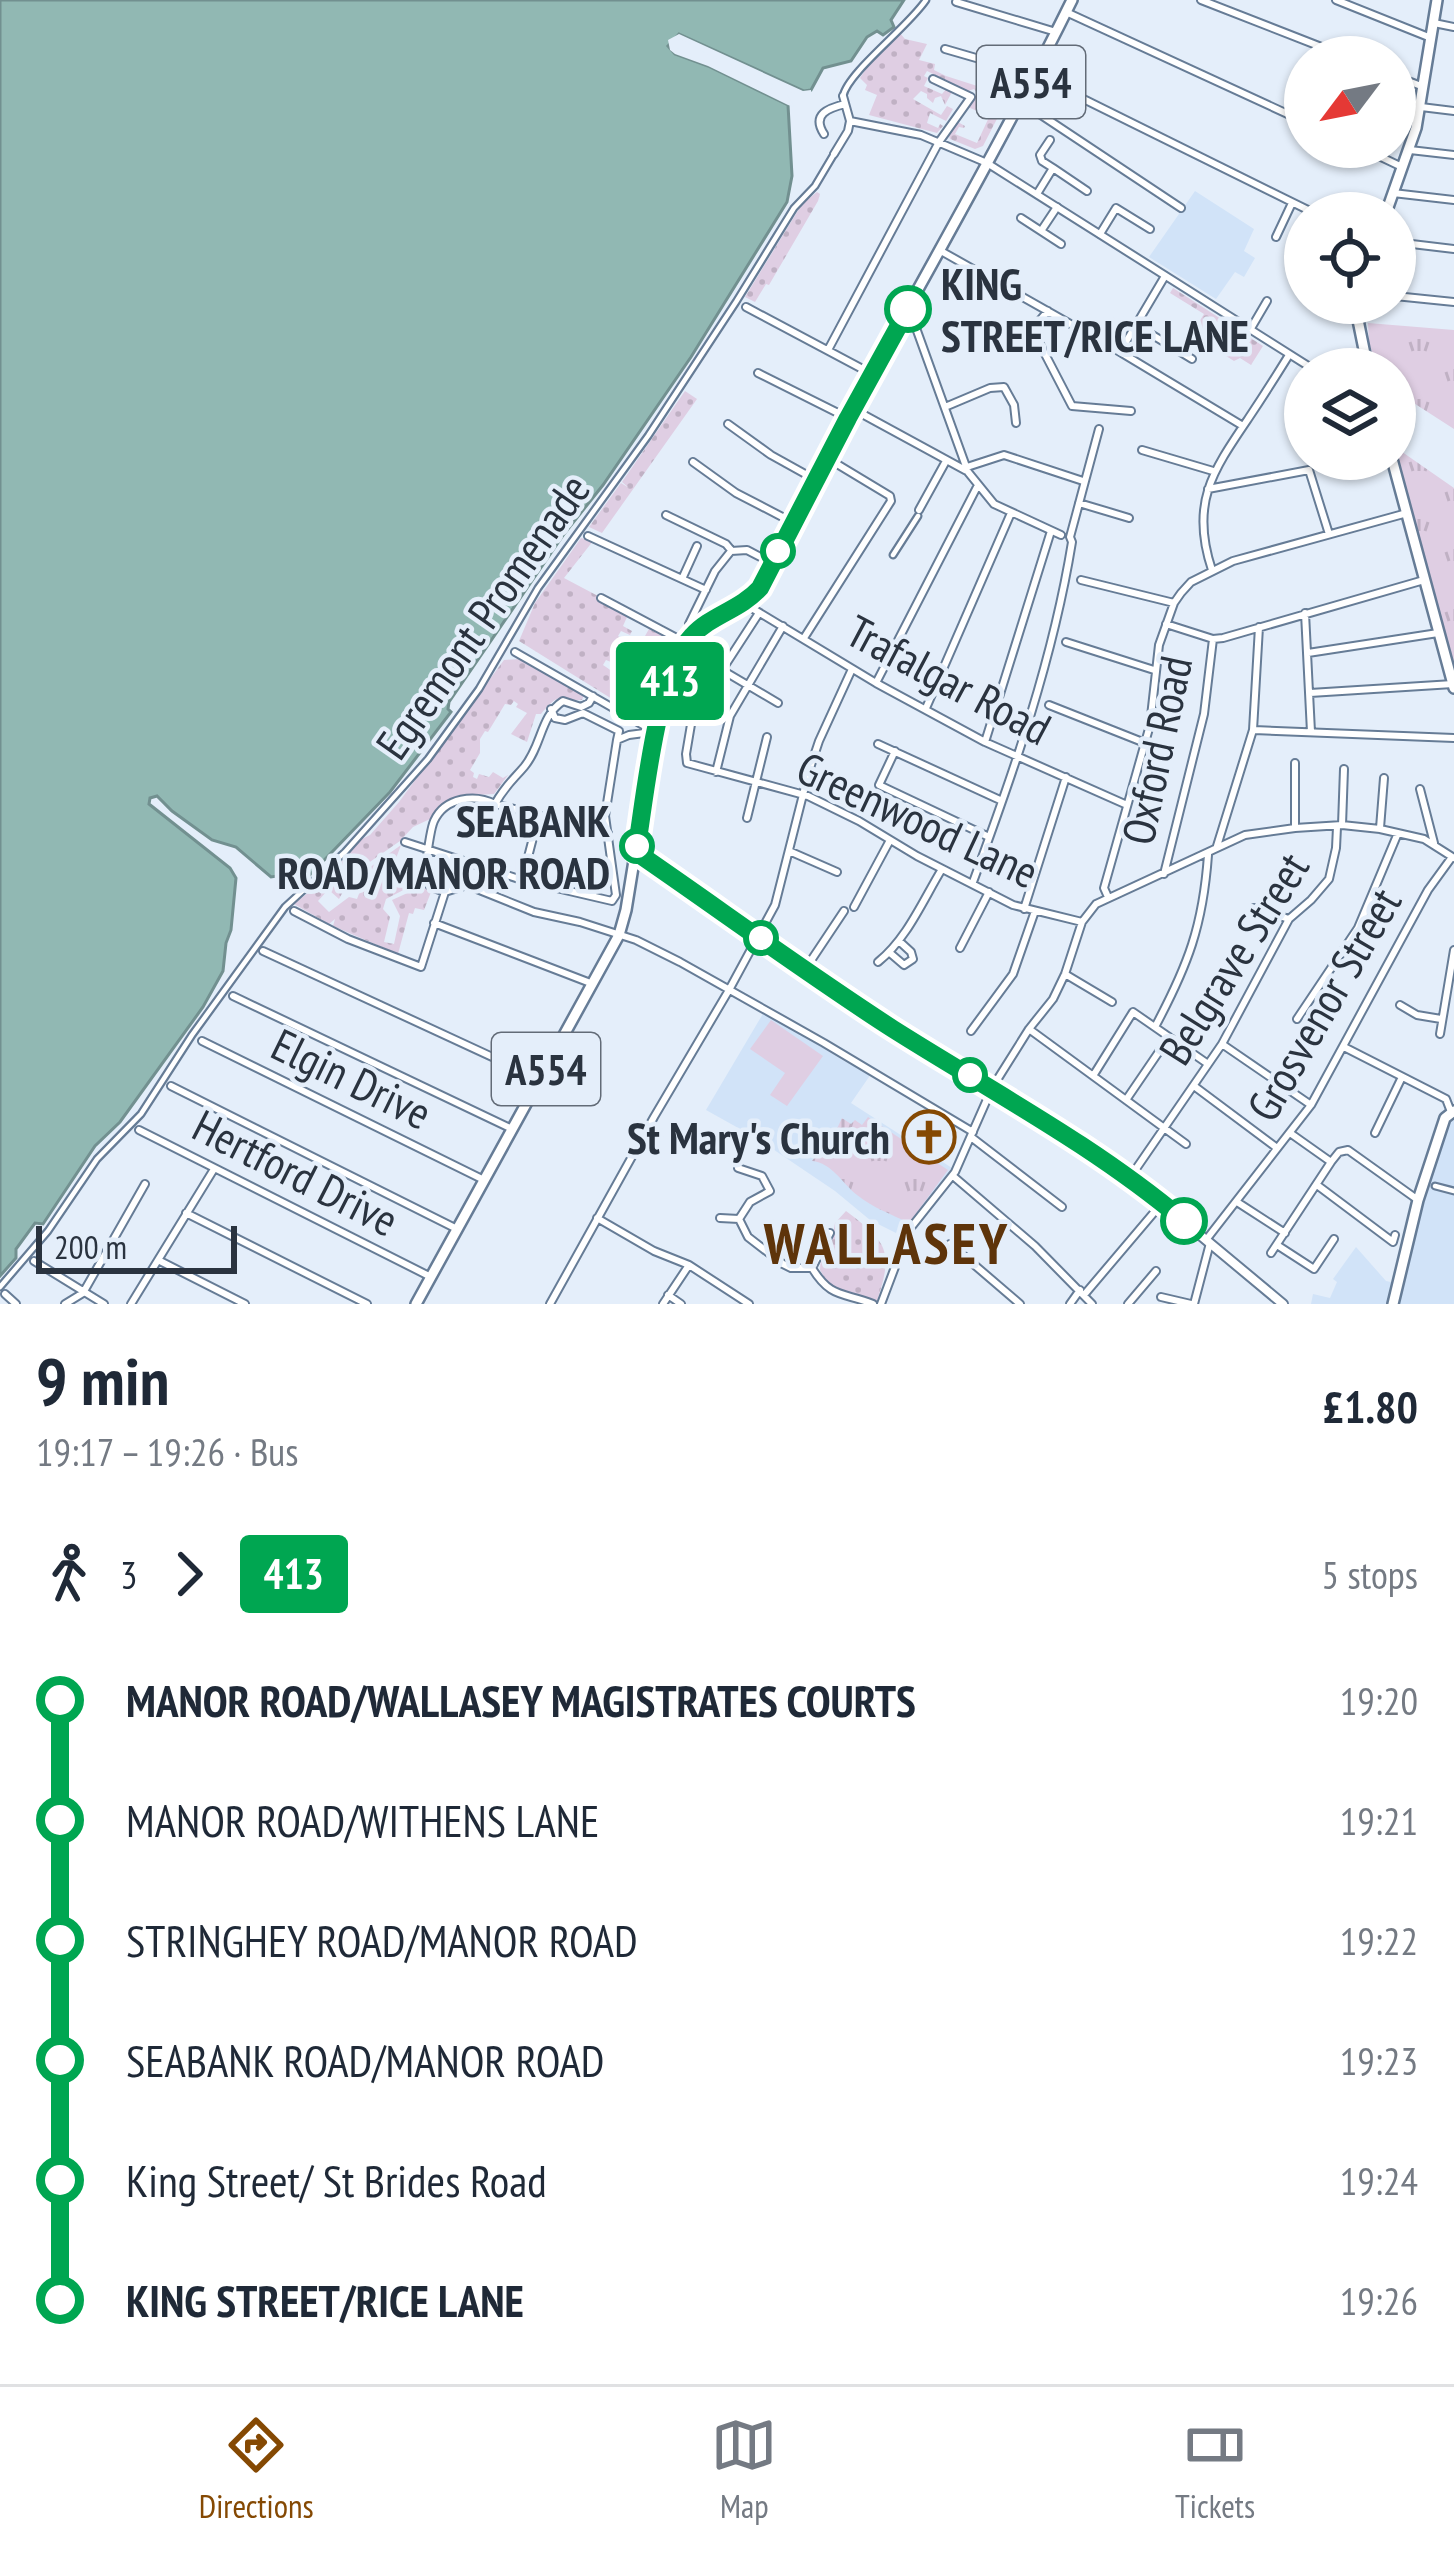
<!DOCTYPE html>
<html lang="en">
<head>
<meta charset="utf-8">
<style>
	:root { --surface:#fff; --page:#f2f2f3; --text:#1f2937; --muted:#747a83; --line:#e0e1e3; --accent:#854903 }
	body { margin:0; font-family:"PT Sans Narrow",sans-serif; background:var(--page); color:var(--text); height:100vh; display:flex; flex-direction:column; font-size:45px; white-space:nowrap }
	* { box-sizing:border-box; margin:0 }
	p { font-size:39px; color:var(--muted) }
	.icon { flex:none; width:66px; height:66px; fill:none; stroke:currentColor; stroke-width:2; stroke-linecap:round; stroke-linejoin:round }
	.map { position:relative; height:1304px; overflow:hidden }
	.panel { display:flex; flex-direction:column; background:var(--surface); flex:1 }
	.panel>* { flex:none }
	.badge { padding:0 24px; border-radius:9px; font-size:42px; line-height:78px }
	.needle { width:78px; rotate:238deg }
	.tools { position:absolute; left:1284px; top:36px; display:grid; gap:24px }
	.tools a { display:grid; place-items:center; width:132px; height:132px; border-radius:50%; background:var(--surface); box-shadow:0 3px 9px #0004; font-size:60px }
	.scale { position:absolute; left:36px; bottom:30px; width:201px; box-sizing:border-box; padding-left:12px; border:6px solid #2a333f; border-top:0; font-size:33px; line-height:42px; white-space:nowrap; color:#2a333f; -webkit-text-stroke:9px #e4eefa; paint-order:stroke }
	.map>.badge { position:absolute; translate:-50% -50%; box-shadow:0 0 0 6px #fff }
	.legs { display:flex; align-items:center; gap:18px; height:132px; padding:0 36px; font-size:39px }
	.legs p { margin-inline-start:auto }
	.headline { display:flex; align-items:center; justify-content:space-between; height:204px; padding:0 36px }
	h1 { font-size:66px; font-weight:800; line-height:90px }
	ul { padding:0 36px; list-style:none }
	li { display:flex; align-items:center; gap:42px; height:120px; font-size:45px }
	li i { display:grid; place-items:center; width:18px; height:100%; margin:0 15px; background:currentColor }
	li i::after { content:''; width:30px; height:30px; margin:-15px; border:9px solid; border-radius:50%; background:var(--surface) }
	li p { margin-inline-start:auto }
	li:first-child i { background:linear-gradient(#0000 50%,currentColor 0) }
	li:last-child i { background:linear-gradient(currentColor 50%,#0000 0) }
	.menu { display:flex; justify-content:space-around; align-items:center; height:168px; border-top:3px solid var(--line); background:var(--surface); font-size:33px; color:var(--muted) }
	.menu a { display:grid; justify-items:center; gap:6px }
	.menu .current { color:var(--accent) }
	.map>svg:first-child { display:block }
</style>
</head>
<body>
<div class="map">
<svg width="1454" height="1304" viewBox="0 0 1454 1304">
	<defs>
		<pattern id="grass-dots" width="8" height="8" patternUnits="userSpaceOnUse" patternTransform="scale(3)"><rect width="8" height="8" fill="#dfcee3"/><path d="M2 2h.1M6 6h.1" fill="none" stroke="#c0b1c4" stroke-width="1.8" stroke-linecap="round"/></pattern>
		<pattern id="park-tufts" width="24" height="20" patternUnits="userSpaceOnUse" patternTransform="scale(3)"><rect width="24" height="20" fill="#dfcee3"/><path d="M3 7l-1-3M5 7V3M7 7l1-3M15 17l-1-3M17 17v-4M19 17l1-3" fill="none" stroke="#c0b1c4"/></pattern>
	</defs>
	<rect width="100%" height="100%" fill="#e4eefa"/>
	<path fill="#d1e3f8" d="M 1195,191 L 1254,229 L 1244,251 L 1255,258 L 1244,277 L 1235,272 L 1216,299 L 1149,257 Z
		M 764,1012 L 844,1061 L 871,1074 L 851,1103 L 952,1168 L 902,1236 L 870,1220 L 835,1191 L 758,1139 L 706,1110 Z
		M 1454,1118 L 1454,1304 L 1311,1304 L 1313,1294 L 1330,1298 L 1337,1282 L 1333,1279 L 1356,1247 L 1386,1281 L 1401,1284 L 1419,1208 L 1443,1132 Z"/>
	<path fill="url(#grass-dots)" d="M 899,32 L 905,39 L 927,44 L 919,60 L 935,64 L 934,70 L 946,76 L 996,92 L 1003,71 L 1019,76 L 983,146 L 975,149 L 950,139 L 949,136 L 956,121 L 965,126 L 964,128 L 959,127 L 955,134 L 977,143 L 997,100 L 984,96 L 977,111 L 968,107 L 978,94 L 974,89 L 968,91 L 927,71 L 924,76 L 928,78 L 924,86 L 942,94 L 947,88 L 953,90 L 945,105 L 941,96 L 935,98 L 933,103 L 927,98 L 927,94 L 921,91 L 913,99 L 941,115 L 947,106 L 953,109 L 946,121 L 930,113 L 927,123 L 938,128 L 940,124 L 943,126 L 937,133 L 869,115 L 877,95 L 865,90 L 867,85 L 860,78 L 875,55 Z
		M 817,192 L 820,194 L 818,201 L 769,285 L 766,284 L 755,302 L 745,297 L 802,204 Z
		M 1173,288 L 1263,346 L 1251,365 L 1240,358 L 1234,361 L 1201,340 L 1205,332 L 1196,327 L 1204,314 L 1170,293 Z
		M 685,391 L 697,399 L 602,533 L 589,527 L 621,483 L 629,488 L 622,482 Z
		M 581,538 L 593,541 L 564,578 L 598,596 L 597,600 L 627,617 L 623,626 L 632,631 L 630,635 L 621,631 L 618,636 L 623,639 L 611,662 L 606,660 L 603,665 C 628,682 634,688 641,717 L 519,641 L 535,603 Z
		M 649,629 L 674,642 L 649,715 C 633,692 634,666 648,643 L 645,636 Z
		M 519,659 L 584,695 L 582,700 C 556,701 562,690 541,714 L 536,714 L 527,742 L 511,734 L 527,713 L 516,707 L 518,704 L 514,701 L 511,705 L 505,704 L 488,732 L 485,731 L 480,739 L 480,753 L 470,770 L 474,773 L 473,777 L 477,779 L 479,774 L 489,777 L 493,772 L 503,778 L 508,775 L 494,794 L 457,796 L 442,804 L 430,819 L 413,827 L 400,841 L 364,866 L 357,885 L 345,888 L 339,899 L 320,882 L 362,839 L 370,835 L 399,802 L 504,660 Z
		M 401,845 L 391,872 L 383,871 L 417,883 L 386,899 L 383,909 L 390,917 L 384,942 L 394,944 L 400,916 L 392,900 L 423,886 L 431,892 L 424,910 L 415,908 L 413,914 L 409,913 L 398,954 L 333,926 L 335,919 L 329,924 L 294,904 L 319,884 L 327,891 L 318,901 L 329,912 L 349,897 L 357,899 L 369,868 Z
		M 846,1211 C 887,1242 894,1250 877,1301 C 851,1290 835,1298 820,1270 L 821,1256 L 831,1245 L 835,1223 Z"/>
	<path fill="url(#park-tufts)" d="M 1368,323 L 1454,330 L 1454,429 L 1395,391 L 1395,369 L 1378,369 L 1369,343 Z
		M 1395,447 L 1454,488 L 1454,671 Z
		M 868,1117 L 948,1170 L 909,1223 C 891,1214 873,1208 857,1195 C 842,1183 832,1163 812,1161 L 827,1139 L 834,1135 L 842,1118 L 851,1124 L 855,1120 L 862,1125 Z"/>
	<path fill="#dfcee3" d="M 771,1020 L 823,1056 L 787,1106 L 770,1095 L 785,1073 L 750,1049 Z"/>
	<path fill="#91b8b3" stroke="#729090" stroke-width="3" d="M 0,0 L 904,0 L 891,20 L 894,27 L 883,35 L 877,31 L 867,37 L 851,61 L 823,68 L 811,90 L 804,91 L 679,34 L 668,46 L 675,54 L 708,66 L 788,105 L 792,176 L 787,202 L 691,357 L 603,485 L 564,534 L 449,702 L 448,709 L 451,712 L 390,792 L 303,882 L 284,875 L 271,877 L 236,847 L 212,840 L 172,811 L 157,796 L 150,798 L 149,804 L 230,868 L 236,878 L 231,930 L 226,943 L 223,971 L 203,1007 L 120,1122 L 95,1146 L 43,1224 L 35,1223 L 16,1249 L 16,1258 L 0,1276 Z"/>
	<path fill="#e4eefa" d="M 679,34 L 803,91 L 811,90 L 811,96 L 801,97 L 707,54 L 686,42 L 680,40 L 674,43 L 677,48 L 787,95 L 795,107 L 788,105 L 708,66 L 675,54 L 670,50 L 668,40 Z"/>
	<g fill="none" stroke-linecap="round" stroke-linejoin="round">
		<g stroke="#667c96" stroke-width="9">
			<path id="pedestrian" d="M 843,96 C 848,72 908,27 926,0
				M 893,555 L 918,516
				M 1435,1186 L 1454,1191
				M 0,1287 L 48,1231 L 97,1159 L 141,1114 L 192,1035 L 285,907 L 345,852 L 428,759 L 479,689 L 538,588 L 648,436 L 736,302 L 794,208 L 815,186 L 834,154"/>
		</g>
		<g stroke="#667c96" stroke-width="10">
			<path id="minor" d="M 1201,0 L 1347,57
				M 1336,0 L 1431,38
				M 956,2 L 1056,32
				M 1066,12 L 1305,122
				M 1434,23 L 1454,27
				M 945,49 L 1035,75 L 1314,213
				M 1395,76 L 1421,86
				M 843,96 L 850,121
				M 1020,101 L 1181,208
				M 1421,107 L 1454,111
				M 850,121 L 921,135 L 987,163
				M 824,134 C 811,114 829,108 845,104
				M 1360,147 L 1402,167
				M 1410,150 L 1454,155
				M 834,154 L 848,131 L 850,121
				M 1053,168 L 1087,191
				M 1393,193 L 1454,200
				M 1037,194 L 1053,168 L 1042,161 L 1040,155 L 1050,140
				M 1021,218 L 1061,244
				M 1041,231 L 1057,207
				M 1100,234 L 1116,208 L 1150,229
				M 1276,237 L 1292,203
				M 1395,242 L 1454,249
				M 941,251 L 1120,352 L 1243,426
				M 1395,296 L 1454,302
				M 746,307 L 870,373
				M 1048,311 L 1032,329 L 1072,406 L 1131,411
				M 905,316 L 916,328 L 968,472 L 994,504 L 1061,535
				M 1136,325 L 1192,359
				M 1250,330 L 1267,301
				M 828,350 L 939,142 L 971,97 L 933,79
				M 1120,352 L 1165,276
				M 758,373 L 848,418
				M 945,407 L 990,388 L 1004,387 L 1014,405 L 1016,423
				M 853,409 L 965,470
				M 728,424 L 771,455 L 816,480
				M 1142,450 L 1213,471
				M 693,462 L 736,493 L 792,522
				M 967,467 L 1004,455 L 1083,481
				M 1208,489 L 1309,470 L 1329,534
				M 1079,503 L 1129,518
				M 919,510 L 946,461
				M 666,515 L 726,544 L 731,550
				M 588,536 L 706,590
				M 1212,570 C 1190,504 1212,472 1248,419 C 1262,398 1276,376 1289,355
				M 682,579 L 697,546
				M 1081,580 L 1174,603
				M 601,598 L 686,643
				M 745,604 L 876,683 L 985,742 L 1127,805
				M 759,613 L 722,670 L 696,695 L 686,754 L 687,763 L 808,796 L 859,821 L 917,856 L 1013,905 L 1082,922
				M 1305,613 L 1311,732
				M 689,624 L 715,571 L 731,551 L 747,550 L 770,562
				M 1166,624 L 1213,639 L 1223,638 L 1424,580
				M 804,638 L 891,501 L 890,496 L 827,458
				M 1066,642 L 1154,670
				M 515,652 L 655,732
				M 1308,653 L 1438,633
				M 722,670 L 778,703
				M 876,683 L 978,485
				M 1310,693 L 1453,684
				M 1049,705 L 1145,743
				M 926,708 L 1011,513
				M 551,709 L 555,718 L 565,720 L 583,713 L 619,731 L 617,740 L 629,735 L 652,732
				M 1254,730 L 1454,738
				M 985,742 L 1051,531
				M 878,744 L 1000,800
				M 895,751 L 879,785 L 989,837
				M 1295,763 L 1295,828
				M 716,772 L 730,716 L 783,626
				M 1420,789 L 1434,843
				M 495,804 C 505,786 512,781 524,767 C 542,746 540,716 563,701 L 581,707 L 589,703 L 593,696
				M 747,818 L 767,737
				M 1342,825 L 1344,769
				M 1380,828 L 1384,778
				M 405,842 L 522,880 L 612,901 L 616,895 L 605,816 L 617,740
				M 1217,846 L 1253,730 L 1259,627
				M 789,851 L 837,872
				M 1164,874 L 1204,714 L 1213,639
				M 522,880 L 534,834 L 535,815
				M 973,882 C 1014,771 1053,659 1072,542 L 1070,537 L 1099,429
				M 445,892 L 431,887 L 424,880 C 426,867 429,832 434,821 C 445,797 475,794 495,804 L 608,833
				M 1108,897 L 1104,888 L 1150,725 L 1159,645 L 1174,603 L 1181,593 L 1191,582 L 1233,561 L 1407,513
				M 854,907 L 889,842
				M 1254,908 L 1289,919
				M 1024,909 L 1066,777
				M 294,911 L 348,939 L 421,967 L 445,892 L 467,885 L 534,912 L 580,922 L 636,940 L 680,962 L 824,1043 L 973,1132
				M 434,923 L 593,984
				M 960,948 L 989,892
				M 263,951 L 540,1079
				M 890,953 L 904,965 L 913,959 L 911,952 L 899,941
				M 878,962 C 907,939 923,900 942,869
				M 806,968 L 844,911
				M 1065,974 L 1112,1002
				M 233,996 L 512,1129
				M 1400,1005 L 1417,1015 L 1441,1019
				M 1297,1019 L 1358,928 L 1398,833
				M 1155,1027 C 1188,965 1203,926 1208,855
				M 1029,1029 L 1186,1144
				M 971,1031 L 1013,974 L 1035,911
				M 1440,1034 L 1454,950
				M 202,1041 L 484,1180
				M 1222,1044 L 1311,1105
				M 1344,1047 L 1446,1099 L 1451,1112
				M 1093,1076 L 1133,1012 L 1208,1064
				M 171,1086 L 457,1229
				M 1194,1086 L 1277,1148
				M 1126,1100 L 1169,1037
				M 139,1130 L 431,1277
				M 1290,1133 L 1331,1162 L 1339,1152 L 1348,1150 L 1418,1200
				M 1375,1133 L 1402,1077
				M 971,1137 L 1062,1207
				M 738,1168 L 762,1176 L 770,1191 L 750,1202 L 739,1219
				M 953,1176 L 1035,1246 L 1092,1304
				M 1129,1179 L 1222,1044 L 1289,919 L 1311,900 L 1329,879 L 1336,848 L 1337,827
				M 1317,1185 L 1393,1242 L 1395,1235
				M 1237,1202 L 1285,1233
				M 186,1213 L 367,1304
				M 597,1218 L 654,1251 L 689,1265 L 749,1304
				M 720,1218 L 739,1219 L 748,1237 L 783,1264 L 791,1268 L 812,1268
				M 830,1233 L 812,1268 C 831,1299 843,1292 873,1304
				M 1206,1240 L 1311,1105 L 1428,890 L 1452,857
				M 950,1244 L 1020,1304
				M 1277,1245 L 1314,1269 L 1334,1239
				M 1271,1253 L 1331,1162
				M 158,1260 L 245,1304
				M 34,1261 L 104,1304
				M 83,1293 L 145,1184
				M 5,1294 L 16,1304
				M 668,1295 L 681,1304
				M 1084,1295 L 1162,1203
				M 1161,1297 L 1191,1304
				M 65,1304 L 83,1293
				M 131,1304 L 214,1169
				M 550,1304 L 654,1117 L 729,990 L 775,905 L 809,771 L 819,741 L 852,669
				M 663,1304 L 689,1265
				M 881,1304 L 909,1230 L 955,1172 L 992,1088 L 1029,1029 L 1053,999 L 1065,974 L 1082,922 L 1096,904 L 1245,835 L 1295,828 L 1342,825 L 1380,829 L 1424,839 L 1454,858
				M 1070,1304 L 1080,1290
				M 1128,1304 L 1156,1271"/>
		</g>
		<g stroke="#667c96" stroke-width="10">
			<path id="tertiary" d="M 987,163 L 1313,369
				M 1194,1304 L 1210,1243"/>
		</g>
		<g stroke="#667c96" stroke-width="12">
			<path id="secondary" d="M 636,852 L 890,1027 L 992,1088 L 1146,1190 L 1283,1304"/>
		</g>
		<g stroke="#667c96" stroke-width="14">
			<path id="primary" d="M 1386,213 L 1416,128 L 1437,0
				M 1361,303 L 1358,320 L 1368,369
				M 1392,459 L 1454,688
				M 416,1304 L 619,935 L 626,910 L 655,732 L 670,679 L 686,643 L 695,632 L 745,604 L 760,588 C 857,388 974,199 1072,0
				M 1393,1304 L 1418,1200 L 1445,1118 L 1454,1111"/>
		</g>
		<use href="#pedestrian" stroke="#fff" stroke-width="4.5"/>
		<use href="#minor" stroke="#fff" stroke-width="6"/>
		<use href="#tertiary" stroke="#fff" stroke-width="6"/>
		<use href="#secondary" stroke="#fff" stroke-width="8"/>
		<use href="#primary" stroke="#fff" stroke-width="9"/>
	</g>
	<g fill="none" stroke-linecap="round" stroke-linejoin="round">
		<g stroke="#fff" stroke-width="27">
			<path id="line-1" d="M 908,309 L 848,418 L 760,588 C 740,610 711,615 692,636 C 656,674 645,799 636,852 C 722,911 806,973 893,1029 C 991,1091 1095,1146 1184,1221"/>
		</g>
		<use href="#line-1" stroke="#00a651" stroke-width="18"/>
	</g>
	<defs>
		<g id="church-ring" transform="scale(2.7)"><circle r="9.5" fill="#e4eefa" stroke="#854903" stroke-width="1.5"/><path d="M-1.2-6h2.4v3.5h3.3v2.4h-3.3V6h-2.4V-.1h-3.3v-2.4h3.3Z" fill="#854903"/></g>
	</defs>
	<g fill-rule="evenodd">
		<use href="#church-ring" x="929" y="1137"/>
	</g>
	<g fill="#fff" stroke="#00a651" stroke-width="6">
		<circle cx="908" cy="309" r="21"/>
		<circle cx="778" cy="551" r="15"/>
		<circle cx="637" cy="846" r="15"/>
		<circle cx="761" cy="938" r="15"/>
		<circle cx="970" cy="1075" r="15"/>
		<circle cx="1184" cy="1221" r="21"/>
	</g>
	<g text-anchor="middle" dominant-baseline="central" stroke-width="9" stroke-linejoin="round" paint-order="stroke">
		<g fill="#e4eefa" stroke="#626b77" stroke-width="3">
			<rect x="977" y="46" width="108" height="72" rx="9"/>
			<rect x="492" y="1033" width="108" height="72" rx="9"/>
		</g>
		<g font-size="42" font-weight="bold" fill="#2a333f">
			<text x="1031" y="82">A554</text>
			<text x="546" y="1069">A554</text>
		</g>
		<g font-size="45" font-weight="bold" fill="#2a333f" stroke="#e4eefa" text-anchor="start">
			<text x="941" y="283">KING<tspan x="941" dy="52">STREET/RICE LANE</tspan></text>
			<text x="610" y="820" text-anchor="end">SEABANK<tspan x="610" dy="52">ROAD/MANOR ROAD</tspan></text>
		</g>
		<g font-size="45" fill="#2a333f" stroke="#e4eefa">
			<text transform="translate(482 616) rotate(-55)">Egremont Promenade</text>
			<text transform="translate(949 679) rotate(28)">Trafalgar Road</text>
			<text transform="translate(1156 750) rotate(-78)">Oxford Road</text>
			<text transform="translate(918 819) rotate(25)">Greenwood Lane</text>
			<text transform="translate(1233 958) rotate(-58)">Belgrave Street</text>
			<text transform="translate(1323 1004) rotate(-60)">Grosvenor Street</text>
			<text transform="translate(352 1078) rotate(26)">Elgin Drive</text>
			<text transform="translate(296 1172) rotate(27)">Hertford Drive</text>
		</g>
		<g font-size="45" font-weight="bold" fill="#2a333f" stroke="#e4eefa" text-anchor="end">
			<text x="890" y="1137">St Mary's Church</text>
		</g>
		<g font-size="57" font-weight="bold" letter-spacing="3" fill="#5e340a" stroke="#e4eefa">
			<text x="887" y="1243">WALLASEY</text>
		</g>
	</g>
</svg>
<div class="tools">
<a><svg class="needle" viewBox="-14 -14 28 28"><path d="M0-13l5 13h-10z" fill="#e53935"/><path d="M0 13l5-13h-10z" fill="#747a83"/></svg></a>
<a><svg class="icon" aria-label="locate" viewBox="0 0 24 24"><circle cx="12" cy="12" r="6"/><path d="M12 2v4M12 18v4M2 12h4M18 12h4"/></svg></a>
<a><svg class="icon" aria-label="layers" viewBox="0 0 24 24"><path d="M12 4l9 5-9 5-9-5zM3 14l9 5 9-5"/></svg></a>
</div>
<div class="scale">200 m</div>
<b class="badge" style="left:670px;top:681px;background:#00a651;color:#fff">413</b>
</div>
<section class="panel">
<div class="headline"><div><h1>9 min</h1><p>19:17 – 19:26 · Bus</p></div><b>£1.80</b></div>
<div class="legs"><svg class="icon" aria-label="walk" viewBox="0 0 24 24"><circle cx="13" cy="4" r="2"/><path d="M13 8l-2 6 4 7M11 14l-3 7M7 12l3-4h3l4 4"/></svg>3<svg class="icon" aria-label="forward" viewBox="0 0 24 24"><path d="M9 5l7 7-7 7"/></svg><b class="badge" style="background:#00a651;color:#fff">413</b><p>5 stops</p></div>
<ul>
<li><i style="color:#00a651"></i><b>MANOR ROAD/WALLASEY MAGISTRATES COURTS</b><p>19:20</p></li>
<li><i style="color:#00a651"></i><span>MANOR ROAD/WITHENS LANE</span><p>19:21</p></li>
<li><i style="color:#00a651"></i><span>STRINGHEY ROAD/MANOR ROAD</span><p>19:22</p></li>
<li><i style="color:#00a651"></i><span>SEABANK ROAD/MANOR ROAD</span><p>19:23</p></li>
<li><i style="color:#00a651"></i><span>King Street/ St Brides Road</span><p>19:24</p></li>
<li><i style="color:#00a651"></i><b>KING STREET/RICE LANE</b><p>19:26</p></li>
</ul>
</section>
<nav class="menu">
<a class="current"><svg class="icon" aria-label="directions" viewBox="0 0 24 24"><path d="M12 3l9 9-9 9-9-9zM9 14v-3h6M13 9l2 2-2 2"/></svg>Directions</a>
<a><svg class="icon" aria-label="map" viewBox="0 0 24 24"><path d="M3 6l6-2 6 2 6-2v14l-6 2-6-2-6 2zM9 4v14M15 6v14"/></svg>Map</a>
<a><svg class="icon" aria-label="tickets" viewBox="0 0 24 24"><path d="M3 7h18v10H3zM15 7v10"/></svg>Tickets</a>
</nav>
</body>
</html>
